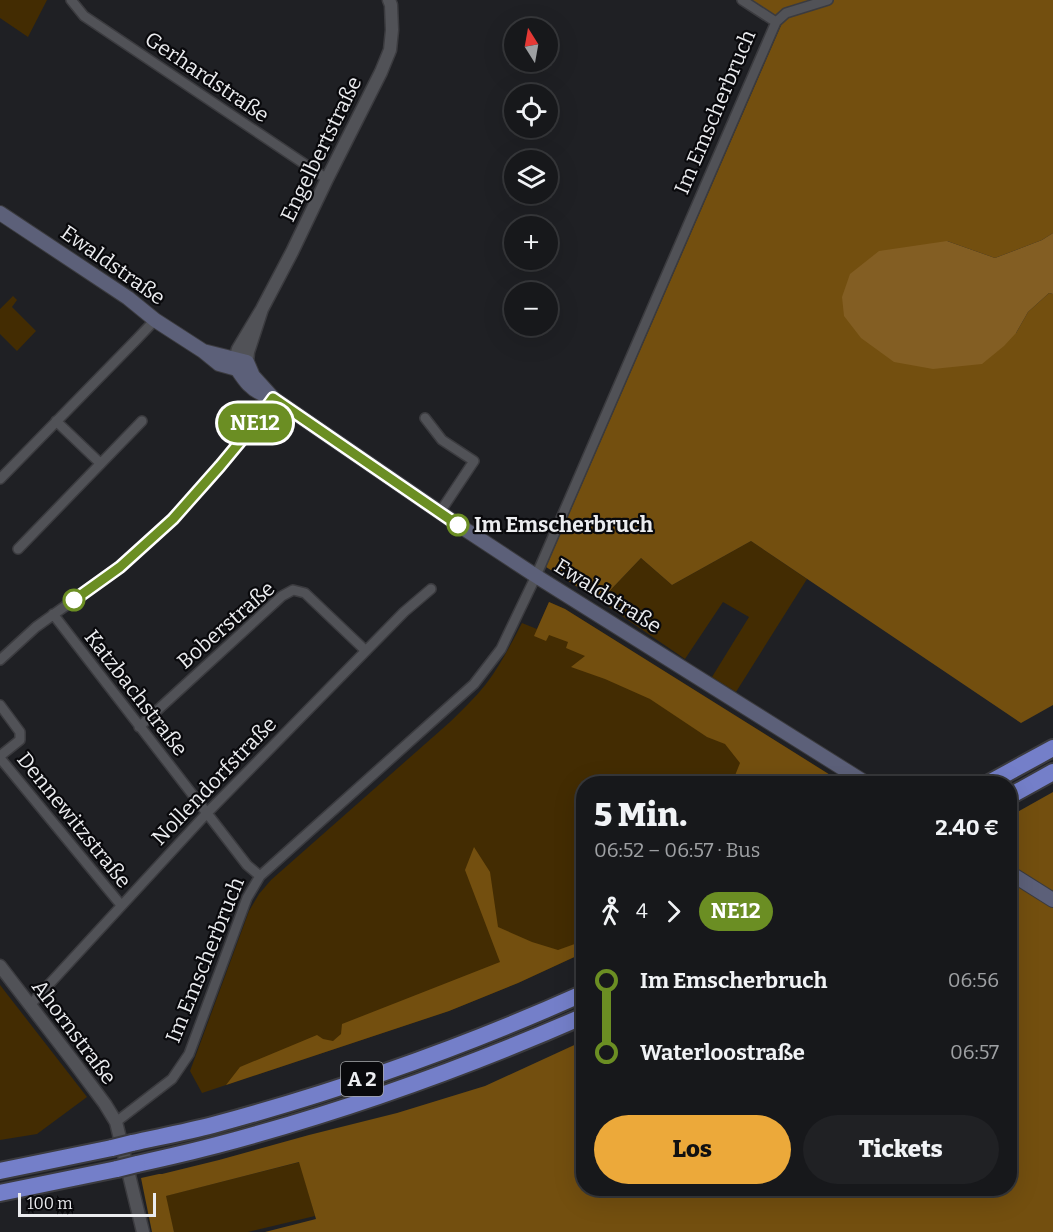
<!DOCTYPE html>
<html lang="de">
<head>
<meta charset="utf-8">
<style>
	:root { --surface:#17181b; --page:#202124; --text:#f1f3f6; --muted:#9ea0a3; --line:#36373a; --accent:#eca93a }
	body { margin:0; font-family:Bitter,serif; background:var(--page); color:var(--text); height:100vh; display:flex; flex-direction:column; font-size:22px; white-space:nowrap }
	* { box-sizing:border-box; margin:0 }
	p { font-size:20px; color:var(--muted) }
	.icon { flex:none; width:33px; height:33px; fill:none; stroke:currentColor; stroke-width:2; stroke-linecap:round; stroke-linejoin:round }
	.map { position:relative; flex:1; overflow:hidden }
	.drawer { position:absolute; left:576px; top:776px; width:441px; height:420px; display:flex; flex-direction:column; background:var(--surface); border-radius:24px; box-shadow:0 6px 24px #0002,0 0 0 2px var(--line) }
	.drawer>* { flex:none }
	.badge { padding:0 12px; border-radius:20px; font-size:21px; line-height:39px }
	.needle { width:39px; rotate:349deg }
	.buttons { position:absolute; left:504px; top:18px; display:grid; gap:12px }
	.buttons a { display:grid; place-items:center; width:54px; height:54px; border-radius:50%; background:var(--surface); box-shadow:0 6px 24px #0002,0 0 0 2px var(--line); font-size:30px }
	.scale { position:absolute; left:18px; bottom:15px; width:138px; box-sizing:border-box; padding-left:6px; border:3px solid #ebecef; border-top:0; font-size:16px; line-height:21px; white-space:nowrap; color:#ebecef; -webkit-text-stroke:4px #09090c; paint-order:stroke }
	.map>.badge { position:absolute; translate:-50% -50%; box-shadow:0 0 0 3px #fff }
	.legs { display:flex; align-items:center; gap:9px; height:66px; padding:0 18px; font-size:20px }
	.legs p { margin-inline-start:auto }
	.headline { display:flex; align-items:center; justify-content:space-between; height:102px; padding:0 18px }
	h1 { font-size:33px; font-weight:800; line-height:45px }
	.primary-button { display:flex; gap:12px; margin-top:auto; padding:12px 18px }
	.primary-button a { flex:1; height:69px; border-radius:36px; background:var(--accent); color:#111; font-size:24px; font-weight:800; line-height:69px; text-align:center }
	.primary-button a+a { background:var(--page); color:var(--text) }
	ul { padding:0 18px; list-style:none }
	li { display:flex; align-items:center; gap:21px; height:72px; font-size:22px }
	li i { display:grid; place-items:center; width:9px; height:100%; margin:0 8px; background:currentColor }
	li i::after { content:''; width:15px; height:15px; margin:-8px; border:4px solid; border-radius:50%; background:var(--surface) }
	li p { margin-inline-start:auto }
	li:first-child i { background:linear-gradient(#0000 50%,currentColor 0) }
	li:last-child i { background:linear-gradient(currentColor 50%,#0000 0) }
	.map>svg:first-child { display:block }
</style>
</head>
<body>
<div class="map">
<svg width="1053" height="1232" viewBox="0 0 1053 1232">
	<rect width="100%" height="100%" fill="#1f2024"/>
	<path fill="#432c02" d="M 0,0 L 47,0 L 28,37 L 0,18 Z
		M 13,296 L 17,300 L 12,307 L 36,331 L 17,351 L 0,334 L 0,309 Z
		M 751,541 L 807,579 L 736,692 L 712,677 L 749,617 L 723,602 L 685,659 L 600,601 L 641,558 L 672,585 Z
		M 549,602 L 565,609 L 843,783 L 584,783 L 583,953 L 518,983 L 449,1011 L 202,1093 L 190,1071 L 249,911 L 259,894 L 271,880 L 450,722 C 462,710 475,698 486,684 C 500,666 511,644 522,623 L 537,629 Z
		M 0,985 L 87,1097 L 37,1134 L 0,1140 Z
		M 300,1162 L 315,1216 L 248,1232 L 174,1232 L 165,1196 Z"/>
	<path fill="#734f0f" d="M 749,0 L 1053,0 L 1053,233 L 1042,240 L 995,258 L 947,241 L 1016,333 L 1028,312 L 1049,293 L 1053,294 L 1053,705 L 1021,723 L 751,541 L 672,585 L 641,558 L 600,601 L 546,567 L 782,23 Z
		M 549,602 L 565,609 L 843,783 L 732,783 L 740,763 L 725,744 L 707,737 L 650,699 L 605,679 L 571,667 L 585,656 L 566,648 L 568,642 L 549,635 L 546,641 L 534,636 Z
		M 1053,792 L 1053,1232 L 265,1232 L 316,1219 L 299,1162 L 166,1196 L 174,1232 L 152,1232 L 141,1178 L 159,1174 L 162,1174 L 219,1160 L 309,1135 L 397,1113 L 485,1086 L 583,1041 L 584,1188 L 1010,1188 L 1010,816 Z
		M 474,847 L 490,872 L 498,927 L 532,942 L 558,950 L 583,941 L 583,953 L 518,983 L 449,1011 L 226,1085 L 240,1067 L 317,1035 L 323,1039 L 333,1041 L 341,1034 L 342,1024 L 500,962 L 465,870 Z"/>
	<path fill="#835e23" d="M 1053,233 L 1053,294 L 1049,293 L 1028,312 L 1016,333 L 1004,346 L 982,364 L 933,369 L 894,362 L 861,338 L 844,316 L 842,297 L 850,274 L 879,251 L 947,241 L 995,258 L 1042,240 Z"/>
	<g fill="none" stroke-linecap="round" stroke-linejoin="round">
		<g stroke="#3b3b3f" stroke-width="12">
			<path id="minor" d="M 71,0 L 84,16 L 327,179
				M 742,0 L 776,22
				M 425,418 L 442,440 L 474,461 L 440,512
				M 56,421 L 100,463
				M 0,479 L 136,340 L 155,320
				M 18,549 L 142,421
				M 53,614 L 247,865 L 260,876
				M 0,660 L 36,627 L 120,567 L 173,519 L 206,484 L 249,431 L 273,398
				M 0,705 L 20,732 L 20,740 L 0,756
				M 139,727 L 282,596 L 293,590 L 305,593 L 366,651
				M 0,758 L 121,905
				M 30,1005 L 207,813 L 404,612 L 431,589
				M 116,1122 L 172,1079 L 189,1054 L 247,898 L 260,876 L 474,684 L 501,649 L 536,576 L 776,22 L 786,13 L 828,0"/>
		</g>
		<g stroke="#3b3b3f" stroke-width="15">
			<path id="tertiary" d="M 262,309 L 248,352 L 247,362 L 237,369 L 235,359 L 238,349 L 262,309 L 292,252 L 327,179 L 381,72 L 390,50 L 392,30 L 391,5 L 389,0
				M 0,966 L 73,1061 L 105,1104 L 116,1122 L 143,1232"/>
		</g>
		<g stroke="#3b3b3f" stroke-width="16">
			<path id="secondary" d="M 0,213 L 128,298 L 155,320 L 203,351 L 219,364 L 237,369 C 245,381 251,390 265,395
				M 203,351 L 247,362 L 253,376 L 273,398 L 457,524 L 536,576 L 866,783
				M 1010,873 L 1053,900"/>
		</g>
		<g stroke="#3b3b3f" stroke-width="20">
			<path id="motorway" d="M 989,783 L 1053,748
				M 1010,796 L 1053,772
				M 132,1143 C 159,1137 186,1132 213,1125 C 339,1091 464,1047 584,993
				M 137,1164 C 164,1158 191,1152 217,1145 C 342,1112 465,1068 584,1016
				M 0,1171 L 112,1148
				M 0,1193 L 117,1169"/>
		</g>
		<use href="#minor" stroke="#515257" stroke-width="9"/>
		<use href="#tertiary" stroke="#515257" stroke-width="12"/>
		<use href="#secondary" stroke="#5c6079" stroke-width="14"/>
		<use href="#motorway" stroke="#747fc9" stroke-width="16"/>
		<g stroke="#3b3b3f" stroke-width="20" stroke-linecap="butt">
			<path id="motorway-bridge" d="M 112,1148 L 132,1143
				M 117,1169 L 137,1164"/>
		</g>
		<use href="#motorway-bridge" stroke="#747fc9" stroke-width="16"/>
	</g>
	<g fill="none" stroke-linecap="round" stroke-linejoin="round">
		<g stroke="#fff" stroke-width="14">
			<path id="line-1" d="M 74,600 L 120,567 L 173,519 L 220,466 L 249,431 L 273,398 L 458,525"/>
		</g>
		<use href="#line-1" stroke="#6b8e23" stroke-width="9"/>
	</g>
	<g fill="#fff" stroke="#6b8e23" stroke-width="3">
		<circle cx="458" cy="525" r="10"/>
		<circle cx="74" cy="600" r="10"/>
	</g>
	<g text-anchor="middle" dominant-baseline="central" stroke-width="4.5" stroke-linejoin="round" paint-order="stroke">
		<rect fill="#09090c" stroke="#a7a8ab" stroke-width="1.5" x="341" y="1062" width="42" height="34" rx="4.5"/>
		<g font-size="20" font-weight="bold" fill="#ebecef">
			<text x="362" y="1079">A 2</text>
		</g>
		<g font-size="21" fill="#ebecef" stroke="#09090c">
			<text transform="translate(207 77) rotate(34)">Gerhardstraße</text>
			<text transform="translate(715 112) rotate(-67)">Im Emscherbruch</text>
			<text transform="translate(321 149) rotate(-64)">Engelbertstraße</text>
			<text transform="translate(113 265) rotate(35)">Ewaldstraße</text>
			<text transform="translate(608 596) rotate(32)">Ewaldstraße</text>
			<text transform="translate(226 625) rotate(-41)">Boberstraße</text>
			<text transform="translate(136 693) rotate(52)">Katzbachstraße</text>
			<text transform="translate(214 781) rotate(-46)">Nollendorfstraße</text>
			<text transform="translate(74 820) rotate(51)">Dennewitzstraße</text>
			<text transform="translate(205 960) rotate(-68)">Im Emscherbruch</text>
			<text transform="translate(74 1032) rotate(53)">Ahornstraße</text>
		</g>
		<g font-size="21" font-weight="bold" fill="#ebecef" stroke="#09090c" text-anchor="start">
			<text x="474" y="525">Im Emscherbruch</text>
		</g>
	</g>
</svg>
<div class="buttons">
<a><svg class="needle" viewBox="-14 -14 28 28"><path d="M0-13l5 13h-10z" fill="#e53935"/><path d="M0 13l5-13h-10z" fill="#9ea0a3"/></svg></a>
<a><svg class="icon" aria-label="locate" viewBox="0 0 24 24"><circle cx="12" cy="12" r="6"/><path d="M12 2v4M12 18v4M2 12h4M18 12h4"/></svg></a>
<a><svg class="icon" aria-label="layers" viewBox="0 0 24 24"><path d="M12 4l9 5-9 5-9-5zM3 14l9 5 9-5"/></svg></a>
<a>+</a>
<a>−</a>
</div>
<div class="scale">100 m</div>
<b class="badge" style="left:255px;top:423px;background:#6b8e23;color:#fff">NE12</b>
<section class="drawer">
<div class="headline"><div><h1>5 Min.</h1><p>06:52 – 06:57 · Bus</p></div><b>2.40 €</b></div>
<div class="legs"><svg class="icon" aria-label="walk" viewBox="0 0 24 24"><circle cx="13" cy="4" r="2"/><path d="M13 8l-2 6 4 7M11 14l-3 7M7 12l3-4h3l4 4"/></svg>4<svg class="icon" aria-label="forward" viewBox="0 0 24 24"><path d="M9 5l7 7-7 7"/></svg><b class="badge" style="background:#6b8e23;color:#fff">NE12</b></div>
<ul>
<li><i style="color:#6b8e23"></i><b>Im Emscherbruch</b><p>06:56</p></li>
<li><i style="color:#6b8e23"></i><b>Waterloostraße</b><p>06:57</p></li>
</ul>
<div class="primary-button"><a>Los</a><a>Tickets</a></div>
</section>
</div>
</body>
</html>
